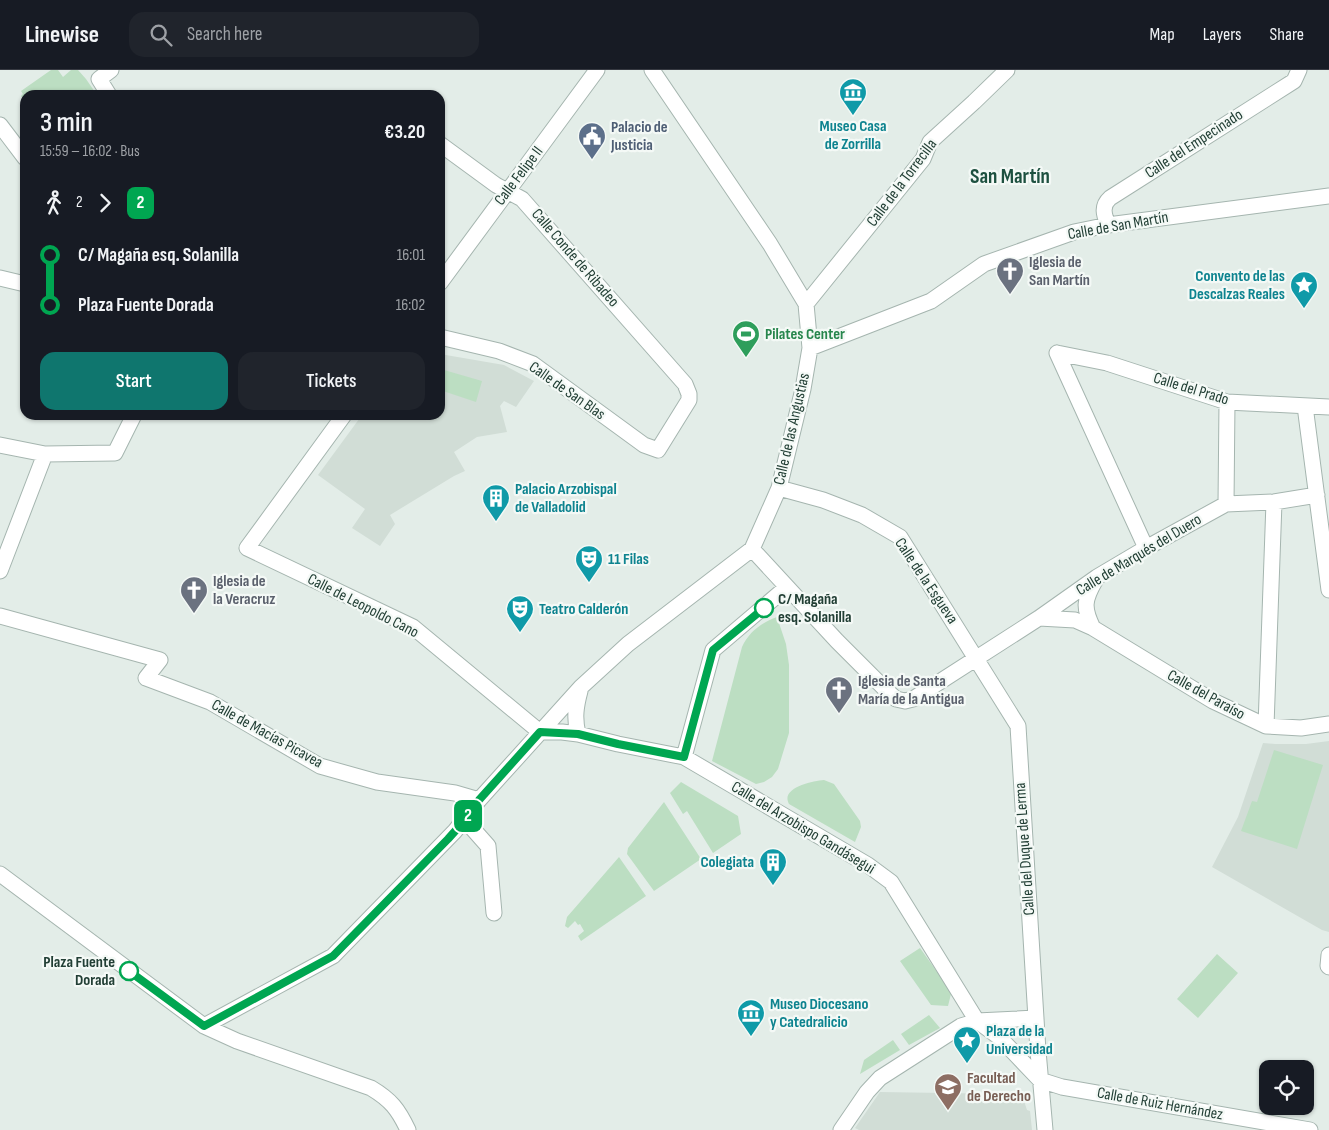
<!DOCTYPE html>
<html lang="en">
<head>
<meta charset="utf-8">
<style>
	:root { --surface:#171b24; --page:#20242c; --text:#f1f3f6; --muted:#9ea1a6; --line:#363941; --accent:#0f766e }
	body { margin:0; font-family:"Sofia Sans Condensed",sans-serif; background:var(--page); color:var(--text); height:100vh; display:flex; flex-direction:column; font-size:19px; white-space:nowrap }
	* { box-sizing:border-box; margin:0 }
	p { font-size:16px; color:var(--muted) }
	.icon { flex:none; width:28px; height:28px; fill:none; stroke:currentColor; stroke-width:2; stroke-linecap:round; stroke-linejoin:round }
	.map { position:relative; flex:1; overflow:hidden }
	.details { position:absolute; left:20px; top:20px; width:425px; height:330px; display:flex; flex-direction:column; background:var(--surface); border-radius:15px; box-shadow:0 1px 4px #0004 }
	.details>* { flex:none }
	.badge { padding:0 10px; border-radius:8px; font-size:18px; line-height:32px }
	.buttons { position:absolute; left:1259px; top:990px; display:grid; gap:10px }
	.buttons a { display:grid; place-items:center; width:55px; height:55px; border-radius:10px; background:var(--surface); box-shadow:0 1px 4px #0004; font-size:25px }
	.map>.badge { position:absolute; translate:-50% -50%; box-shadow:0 0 0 2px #fff }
	.legs { display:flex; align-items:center; gap:8px; height:55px; padding:0 20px; font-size:16px }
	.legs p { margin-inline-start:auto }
	.head { display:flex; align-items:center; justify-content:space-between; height:85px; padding:0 20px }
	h1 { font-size:28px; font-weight:600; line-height:38px }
	.action { display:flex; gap:10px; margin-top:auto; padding:10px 20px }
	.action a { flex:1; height:58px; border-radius:15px; background:var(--accent); color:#fff; font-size:20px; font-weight:600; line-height:58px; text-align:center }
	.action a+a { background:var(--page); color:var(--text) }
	ul { padding:0 20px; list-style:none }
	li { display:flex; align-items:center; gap:18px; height:50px; font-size:19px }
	li i { display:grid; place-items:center; width:8px; height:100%; margin:0 6px; background:currentColor }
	li i::after { content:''; width:12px; height:12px; margin:-6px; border:4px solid; border-radius:50%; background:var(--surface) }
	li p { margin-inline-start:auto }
	li:first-child i { background:linear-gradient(#0000 50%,currentColor 0) }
	li:last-child i { background:linear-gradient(currentColor 50%,#0000 0) }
	header { display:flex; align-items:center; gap:30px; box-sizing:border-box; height:70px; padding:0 25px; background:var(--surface); border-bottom:1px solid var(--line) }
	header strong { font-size:24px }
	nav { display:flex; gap:28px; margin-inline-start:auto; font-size:18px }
	.search { width:350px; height:45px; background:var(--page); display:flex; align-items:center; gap:12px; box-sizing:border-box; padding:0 18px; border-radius:15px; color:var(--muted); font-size:19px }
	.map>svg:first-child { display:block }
</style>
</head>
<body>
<header>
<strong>Linewise</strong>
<div class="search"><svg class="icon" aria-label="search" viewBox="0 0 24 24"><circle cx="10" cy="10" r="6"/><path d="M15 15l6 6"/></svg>Search here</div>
<nav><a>Map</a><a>Layers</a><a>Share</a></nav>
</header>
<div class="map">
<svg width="1329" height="1060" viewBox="0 0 1329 1060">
	<rect width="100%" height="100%" fill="#e3ede8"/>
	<path fill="#d1ddd6" d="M 440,284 L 504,295 L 534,311 L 516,337 L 504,331 L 500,336 L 507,362 L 477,367 L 454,382 L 465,401 L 454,406 L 390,445 L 395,454 L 380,476 L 352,458 L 365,439 L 318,405 L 362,345 L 440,345 Z
		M 1329,671 L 1329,862 L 1322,860 L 1212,797 L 1238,747 L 1263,673 L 1275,674 L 1306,674 Z
		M 880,1022 L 1010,1024 L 1010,1027 L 1018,1028 L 1024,1031 L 1027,1040 L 1030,1041 L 1032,1060 L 859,1060 L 855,1058 Z"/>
	<path fill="#bcdec2" d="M 51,0 L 58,0 L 63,7 L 71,0 L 78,0 L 86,9 L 97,25 L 25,25 L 25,32 L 21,26 L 23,24 L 21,21 Z
		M 444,300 L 482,311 L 476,332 L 440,320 Z
		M 777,547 L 786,574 L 789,595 L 789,663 L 778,699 L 772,707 L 764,712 L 756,714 L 712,691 L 742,577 C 749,562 761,553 777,547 Z
		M 1274,680 L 1323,695 L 1297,779 L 1241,761 L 1252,731 L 1257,732 Z
		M 824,710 L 834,714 L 860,751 L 861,757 L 855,772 L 789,734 C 780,718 812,711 824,710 Z
		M 681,712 L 738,746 L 741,764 L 713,783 L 687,741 L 683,744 L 670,723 Z
		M 664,732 L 701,789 L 654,821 L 627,784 L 628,778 Z
		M 619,787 L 646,826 L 581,871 L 578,866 L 584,861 L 580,854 L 578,855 L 575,851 L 568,858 L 565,856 L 567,847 Z
		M 920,878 L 950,920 L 951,924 L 948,936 L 931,935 L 900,891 Z
		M 1217,884 L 1238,903 L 1198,948 L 1177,929 Z
		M 929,945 L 940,958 L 909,975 L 901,964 Z
		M 893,970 L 900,980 L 860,1004 L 864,990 Z"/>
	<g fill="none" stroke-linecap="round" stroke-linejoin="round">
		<g stroke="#a5b5af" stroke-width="17">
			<path id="street" d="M 109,25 L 99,9 L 111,0
				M 0,55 L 25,88
				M 440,74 L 496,115 L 522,129 L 685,314 L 689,324 L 689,330 L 658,380 L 644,375 L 533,294 L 499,281 L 440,267
				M 1108,155 C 1104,145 1101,136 1110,128 L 1294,11 L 1299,0
				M 0,208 L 25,214
				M 440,213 L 597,0
				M 806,234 L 923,89 L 930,72 L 974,32 L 1007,0
				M 810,278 L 931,231 L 984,194 L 1074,162 L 1108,155 L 1329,126
				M 1057,283 L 1107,293 L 1227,332 L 1329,337
				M 1057,283 L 1146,478
				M 1305,336 L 1329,520
				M 344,345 L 247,478 L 413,557 L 540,662
				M 0,375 L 45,384 L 115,383 L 134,345
				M 779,418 L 823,430 L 862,445 L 900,467 L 1018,656 L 1038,981 L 1045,1060
				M 1226,434 L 1227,332
				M 752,479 L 837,571 L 885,619 L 896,629 L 905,631 L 913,629 L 1039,548 L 1097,507 L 1146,478 L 1226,434 L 1274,432 L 1317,425
				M 0,501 L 45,384
				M 0,546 L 160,590 L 146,608 L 210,632 L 320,696 L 377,712 L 455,723 L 479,730
				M 1039,548 L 1075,550 L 1093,558 L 1213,631 L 1266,656 L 1301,658 L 1329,654
				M 1093,558 C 1083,538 1084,530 1095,511
				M 1266,656 L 1274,432
				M 540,662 L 562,662 L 578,664 L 618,674 L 684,687 L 868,795 L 891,812 L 977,951 L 999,967 L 1040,1010 L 1062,1017 L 1310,1060
				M 578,664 C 574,648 576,636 580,621
				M 684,687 L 713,580 L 787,517
				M 465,750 L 488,776 L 494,843
				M 0,804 L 204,956 L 237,971 L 371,1018 C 391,1030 398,1039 408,1060
				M 1329,885 L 1328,896 L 1329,897
				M 204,956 L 333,886 L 455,761 L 479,730 L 581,617 L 628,574 L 752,479 L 779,418 L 803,319 L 810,278 L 806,234 L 770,174 L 652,0
				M 841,1060 L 867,1022 L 880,1008 L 961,956 L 977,951 L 1036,948"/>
		</g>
		<use href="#street" stroke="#fff" stroke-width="15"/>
	</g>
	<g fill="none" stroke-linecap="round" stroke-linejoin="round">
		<g stroke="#fff" stroke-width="11">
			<path id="line-1" d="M 129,901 L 204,956 L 333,886 L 448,769 L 465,750 L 479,730 L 540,662 L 578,664 L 618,674 L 684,687 L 713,580 L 764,538"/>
		</g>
		<use href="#line-1" stroke="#00a651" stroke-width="8"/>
	</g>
	<defs>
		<g id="museum-pin" transform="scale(1.4375)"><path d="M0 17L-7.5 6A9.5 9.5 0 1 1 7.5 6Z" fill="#0f9aa8" stroke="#f4f9f6"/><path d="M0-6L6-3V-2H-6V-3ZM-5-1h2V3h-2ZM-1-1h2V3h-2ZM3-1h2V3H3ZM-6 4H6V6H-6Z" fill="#fff"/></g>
		<g id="civic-pin" transform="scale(1.4375)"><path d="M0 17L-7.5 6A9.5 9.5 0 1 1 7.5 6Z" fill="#5c6f8a" stroke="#f4f9f6"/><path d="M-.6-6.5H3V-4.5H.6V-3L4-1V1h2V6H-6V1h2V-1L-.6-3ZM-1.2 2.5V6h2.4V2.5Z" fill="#fff"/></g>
		<g id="church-pin" transform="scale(1.4375)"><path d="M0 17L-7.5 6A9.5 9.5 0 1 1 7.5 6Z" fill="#6b7280" stroke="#f4f9f6"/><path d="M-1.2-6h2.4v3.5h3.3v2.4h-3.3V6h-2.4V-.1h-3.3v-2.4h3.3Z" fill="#fff"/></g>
		<g id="sight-pin" transform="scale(1.4375)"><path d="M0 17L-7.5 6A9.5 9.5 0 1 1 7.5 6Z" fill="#0f9aa8" stroke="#f4f9f6"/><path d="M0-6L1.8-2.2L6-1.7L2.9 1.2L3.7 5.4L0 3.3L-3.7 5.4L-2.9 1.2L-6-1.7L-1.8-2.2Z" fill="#fff"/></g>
		<g id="stadium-pin" transform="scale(1.4375)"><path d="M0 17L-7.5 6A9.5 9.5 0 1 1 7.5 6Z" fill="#2e9e5b" stroke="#f4f9f6"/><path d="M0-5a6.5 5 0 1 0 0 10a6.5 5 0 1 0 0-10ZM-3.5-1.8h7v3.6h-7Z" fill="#fff"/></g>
		<g id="building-pin" transform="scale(1.4375)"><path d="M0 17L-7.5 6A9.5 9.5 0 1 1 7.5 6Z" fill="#0f9aa8" stroke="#f4f9f6"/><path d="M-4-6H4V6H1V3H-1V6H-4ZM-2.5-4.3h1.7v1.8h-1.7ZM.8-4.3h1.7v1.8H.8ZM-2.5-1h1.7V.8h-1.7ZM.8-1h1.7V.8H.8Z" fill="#fff"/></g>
		<g id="theatre-pin" transform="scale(1.4375)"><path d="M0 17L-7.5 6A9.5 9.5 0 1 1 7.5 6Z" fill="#0f9aa8" stroke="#f4f9f6"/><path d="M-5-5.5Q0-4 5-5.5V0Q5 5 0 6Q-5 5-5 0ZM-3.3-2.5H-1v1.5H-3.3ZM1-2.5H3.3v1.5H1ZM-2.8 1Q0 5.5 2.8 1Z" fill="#fff"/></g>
		<g id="university-pin" transform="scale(1.4375)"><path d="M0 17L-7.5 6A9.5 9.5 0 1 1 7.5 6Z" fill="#8d6e63" stroke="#f4f9f6"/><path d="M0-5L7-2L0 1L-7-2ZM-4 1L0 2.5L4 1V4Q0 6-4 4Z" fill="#fff"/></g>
	</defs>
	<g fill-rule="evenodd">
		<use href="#museum-pin" x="853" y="22"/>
		<use href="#civic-pin" x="592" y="66"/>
		<use href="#church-pin" x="1010" y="201"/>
		<use href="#sight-pin" x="1304" y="215"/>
		<use href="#stadium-pin" x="746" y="264"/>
		<use href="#building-pin" x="496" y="428"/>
		<use href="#theatre-pin" x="589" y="489"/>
		<use href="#church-pin" x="194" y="520"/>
		<use href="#theatre-pin" x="520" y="539"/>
		<use href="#church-pin" x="839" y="620"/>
		<use href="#building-pin" x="773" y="792"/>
		<use href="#museum-pin" x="751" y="943"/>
		<use href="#sight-pin" x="967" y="970"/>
		<use href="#university-pin" x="948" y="1017"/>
	</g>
	<g fill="#fff" stroke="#00a651" stroke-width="2.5">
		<circle cx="764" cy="538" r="9"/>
		<circle cx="129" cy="901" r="9"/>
	</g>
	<g text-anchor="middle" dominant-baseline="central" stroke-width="4.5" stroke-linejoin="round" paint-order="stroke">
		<g font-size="16" font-weight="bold" fill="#0d838f" stroke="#f4f9f6" text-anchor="start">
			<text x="853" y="56" text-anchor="middle">Museo Casa<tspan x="853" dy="18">de Zorrilla</tspan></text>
			<text x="1285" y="206" text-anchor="end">Convento de las<tspan x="1285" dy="18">Descalzas Reales</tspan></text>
			<text x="515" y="419">Palacio Arzobispal<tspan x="515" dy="18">de Valladolid</tspan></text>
			<text x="608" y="489">11 Filas</text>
			<text x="539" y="539">Teatro Calderón</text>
			<text x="754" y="792" text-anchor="end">Colegiata</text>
			<text x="770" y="934">Museo Diocesano<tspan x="770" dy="18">y Catedralicio</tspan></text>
			<text x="986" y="961">Plaza de la<tspan x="986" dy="18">Universidad</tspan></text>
		</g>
		<g font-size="16" font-weight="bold" fill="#4e5e75" stroke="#f4f9f6" text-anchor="start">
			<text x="611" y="57">Palacio de<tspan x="611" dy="18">Justicia</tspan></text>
		</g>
		<g font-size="16" fill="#223f35" stroke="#f4f9f6">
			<text transform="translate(1194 74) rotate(-33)">Calle del Empecinado</text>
			<text transform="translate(519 106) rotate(-53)">Calle Felipe II</text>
			<text transform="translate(902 113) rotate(-53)">Calle de la Torrecilla</text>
			<text transform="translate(1118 156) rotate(-10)">Calle de San Martín</text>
			<text transform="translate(575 188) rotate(49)">Calle Conde de Ribadeo</text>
			<text transform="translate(1191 319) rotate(17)">Calle del Prado</text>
			<text transform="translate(567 321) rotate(35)">Calle de San Blas</text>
			<text transform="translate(792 359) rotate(-77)">Calle de las Angustias</text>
			<text transform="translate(1139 485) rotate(-31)">Calle de Marqués del Duero</text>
			<text transform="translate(926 511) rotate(56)">Calle de la Esgueva</text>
			<text transform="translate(363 536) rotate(27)">Calle de Leopoldo Cano</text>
			<text transform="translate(1206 625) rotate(29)">Calle del Paraíso</text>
			<text transform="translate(267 664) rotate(29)">Calle de Macías Picavea</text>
			<text transform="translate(803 758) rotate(31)">Calle del Arzobispo Gandásegui</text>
			<text transform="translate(1025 779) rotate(-94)">Calle del Duque de Lerma</text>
			<text transform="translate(1160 1034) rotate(10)">Calle de Ruiz Hernández</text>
		</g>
		<g font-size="16" font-weight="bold" fill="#5b616d" stroke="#f4f9f6" text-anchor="start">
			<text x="1029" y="192">Iglesia de<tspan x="1029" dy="18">San Martín</tspan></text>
			<text x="213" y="511">Iglesia de<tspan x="213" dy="18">la Veracruz</tspan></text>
			<text x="858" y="611">Iglesia de Santa<tspan x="858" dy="18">María de la Antigua</tspan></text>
		</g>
		<g font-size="16" font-weight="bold" fill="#27864d" stroke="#f4f9f6" text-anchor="start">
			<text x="765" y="264">Pilates Center</text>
		</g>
		<g font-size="16" font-weight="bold" fill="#223f35" stroke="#f4f9f6" text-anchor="start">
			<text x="778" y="529">C/ Magaña<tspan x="778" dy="18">esq. Solanilla</tspan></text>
			<text x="115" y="892" text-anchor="end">Plaza Fuente<tspan x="115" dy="18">Dorada</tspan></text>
		</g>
		<g font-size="16" font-weight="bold" fill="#785e54" stroke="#f4f9f6" text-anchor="start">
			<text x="967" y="1008">Facultad<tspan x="967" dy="18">de Derecho</tspan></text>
		</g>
		<g font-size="21" font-weight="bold" fill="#1e5140" stroke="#f4f9f6">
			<text x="1010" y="106">San Martín</text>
		</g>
	</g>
</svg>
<div class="buttons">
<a><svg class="icon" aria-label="locate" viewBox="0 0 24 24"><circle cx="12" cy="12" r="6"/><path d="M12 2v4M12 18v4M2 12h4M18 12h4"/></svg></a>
</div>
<b class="badge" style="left:468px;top:746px;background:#00a651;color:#fff">2</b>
<section class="details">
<div class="head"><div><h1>3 min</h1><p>15:59 – 16:02 · Bus</p></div><b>€3.20</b></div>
<div class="legs"><svg class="icon" aria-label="walk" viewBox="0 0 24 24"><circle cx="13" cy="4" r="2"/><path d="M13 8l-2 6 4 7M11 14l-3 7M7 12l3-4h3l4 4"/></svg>2<svg class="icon" aria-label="forward" viewBox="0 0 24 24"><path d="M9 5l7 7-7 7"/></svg><b class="badge" style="background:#00a651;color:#fff">2</b></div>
<ul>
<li><i style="color:#00a651"></i><b>C/ Magaña esq. Solanilla</b><p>16:01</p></li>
<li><i style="color:#00a651"></i><b>Plaza Fuente Dorada</b><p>16:02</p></li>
</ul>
<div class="action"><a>Start</a><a>Tickets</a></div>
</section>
</div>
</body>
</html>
